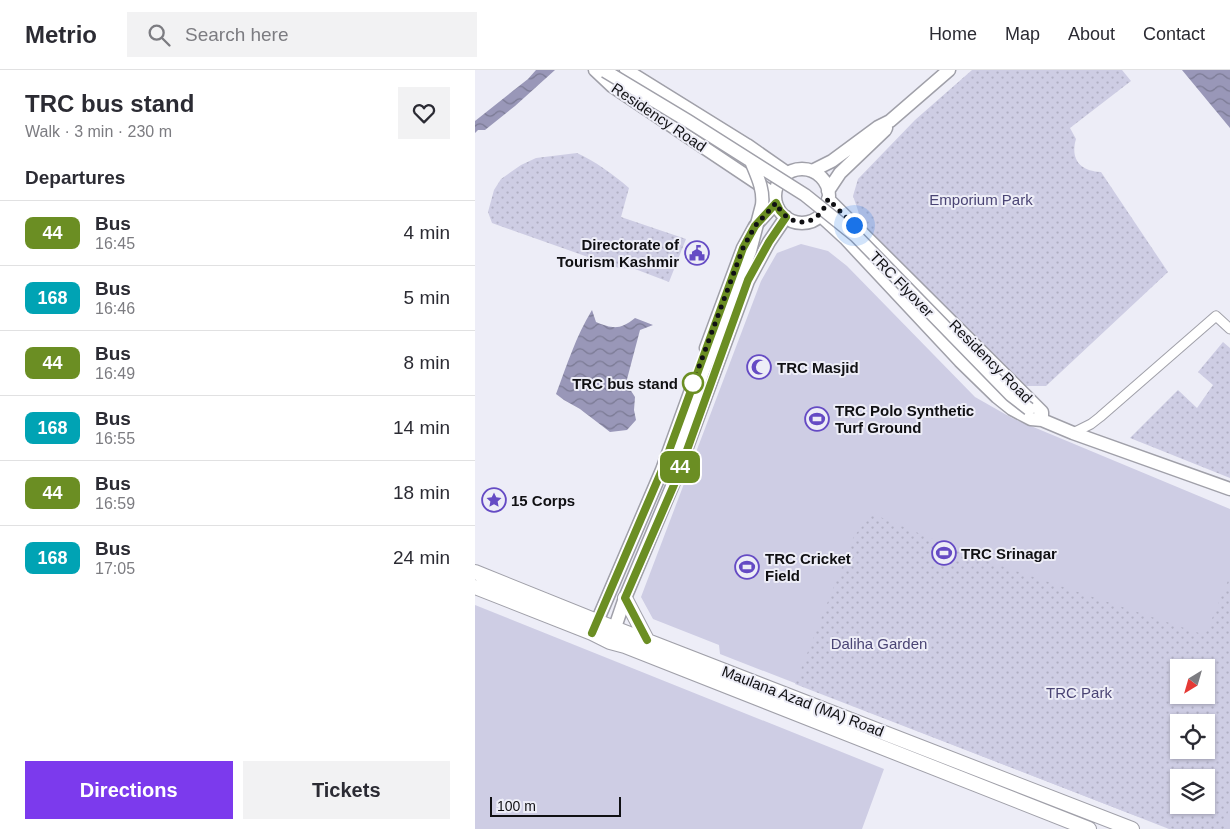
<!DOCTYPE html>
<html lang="en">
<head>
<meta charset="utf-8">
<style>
	:root { --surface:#fff; --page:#f2f2f3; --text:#2b2b33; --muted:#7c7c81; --line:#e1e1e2; --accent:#7c3aed }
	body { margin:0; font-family:Helvetica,sans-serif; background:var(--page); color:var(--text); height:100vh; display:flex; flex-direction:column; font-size:19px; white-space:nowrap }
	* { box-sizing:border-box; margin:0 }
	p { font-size:16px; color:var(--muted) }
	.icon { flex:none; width:28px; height:28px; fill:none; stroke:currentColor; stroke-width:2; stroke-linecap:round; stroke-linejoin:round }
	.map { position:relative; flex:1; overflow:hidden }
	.details { display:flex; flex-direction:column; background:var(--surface); width:475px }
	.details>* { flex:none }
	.badge { padding:0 10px; border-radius:8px; font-size:18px; line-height:32px }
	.needle { width:32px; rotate:217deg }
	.controls { position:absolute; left:695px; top:589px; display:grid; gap:10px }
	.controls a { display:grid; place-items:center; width:45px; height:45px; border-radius:0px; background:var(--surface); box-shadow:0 1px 4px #0004; font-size:25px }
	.scale { position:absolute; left:15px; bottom:12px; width:131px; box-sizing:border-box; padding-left:5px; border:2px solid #101013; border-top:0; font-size:14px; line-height:18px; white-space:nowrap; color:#101013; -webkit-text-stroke:4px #ededf7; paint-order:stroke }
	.you { position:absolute; width:25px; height:25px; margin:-12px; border:4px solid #fff; border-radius:50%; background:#1a73e8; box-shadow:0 0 0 8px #1a73e833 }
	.map>.badge { position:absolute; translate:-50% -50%; box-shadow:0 0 0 2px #fff }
	h2 { padding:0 25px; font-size:19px; line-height:45px }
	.round { display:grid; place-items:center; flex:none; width:52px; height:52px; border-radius:0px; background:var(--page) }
	.overview { display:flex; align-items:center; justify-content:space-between; height:85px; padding:0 25px }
	h1 { font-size:24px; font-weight:600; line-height:38px }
	.primary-button { display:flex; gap:10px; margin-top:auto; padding:10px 25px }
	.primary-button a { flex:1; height:58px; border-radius:0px; background:var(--accent); color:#fff; font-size:20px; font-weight:600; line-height:58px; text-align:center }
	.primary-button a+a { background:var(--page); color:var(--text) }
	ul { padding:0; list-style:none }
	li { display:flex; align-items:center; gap:15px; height:65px; padding:0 25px; border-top:1px solid var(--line) }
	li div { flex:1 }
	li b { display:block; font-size:19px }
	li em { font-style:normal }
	li .badge { min-width:55px; font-weight:700; text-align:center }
	header { display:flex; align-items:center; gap:30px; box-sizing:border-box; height:70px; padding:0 25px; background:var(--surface); border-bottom:1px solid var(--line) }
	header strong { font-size:24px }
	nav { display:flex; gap:28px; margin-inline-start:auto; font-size:18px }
	.search { width:350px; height:45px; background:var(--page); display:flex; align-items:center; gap:12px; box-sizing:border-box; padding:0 18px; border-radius:0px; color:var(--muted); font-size:19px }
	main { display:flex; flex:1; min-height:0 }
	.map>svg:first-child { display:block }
</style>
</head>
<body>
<header>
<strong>Metrio</strong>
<div class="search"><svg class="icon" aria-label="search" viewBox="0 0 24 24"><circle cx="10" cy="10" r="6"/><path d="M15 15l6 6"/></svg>Search here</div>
<nav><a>Home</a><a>Map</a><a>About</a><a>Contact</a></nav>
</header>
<main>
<section class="details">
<div class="overview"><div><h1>TRC bus stand</h1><p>Walk · 3 min · 230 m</p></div><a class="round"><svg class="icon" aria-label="heart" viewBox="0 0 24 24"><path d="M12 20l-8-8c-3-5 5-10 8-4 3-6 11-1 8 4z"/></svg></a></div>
<h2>Departures</h2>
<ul>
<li><span class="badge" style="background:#6b8e23;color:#fff">44</span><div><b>Bus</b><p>16:45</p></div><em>4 min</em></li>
<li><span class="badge" style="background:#00a3b4;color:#fff">168</span><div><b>Bus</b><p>16:46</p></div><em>5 min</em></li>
<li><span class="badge" style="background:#6b8e23;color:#fff">44</span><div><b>Bus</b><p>16:49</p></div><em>8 min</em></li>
<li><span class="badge" style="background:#00a3b4;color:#fff">168</span><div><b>Bus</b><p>16:55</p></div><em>14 min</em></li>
<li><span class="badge" style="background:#6b8e23;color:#fff">44</span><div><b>Bus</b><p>16:59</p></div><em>18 min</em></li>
<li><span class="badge" style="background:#00a3b4;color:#fff">168</span><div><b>Bus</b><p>17:05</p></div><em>24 min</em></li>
</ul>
<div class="primary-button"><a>Directions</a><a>Tickets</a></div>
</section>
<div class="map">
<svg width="755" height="759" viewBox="0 0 755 759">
	<defs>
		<pattern id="park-dots" width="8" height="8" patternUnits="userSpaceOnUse" patternTransform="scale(1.25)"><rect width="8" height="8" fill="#cecde4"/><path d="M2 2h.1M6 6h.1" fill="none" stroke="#b0afc3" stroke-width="1.8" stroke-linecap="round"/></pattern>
		<pattern id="water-waves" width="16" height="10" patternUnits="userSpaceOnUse" patternTransform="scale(1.25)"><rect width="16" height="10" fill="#9997b8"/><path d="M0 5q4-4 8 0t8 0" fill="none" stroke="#7b7a94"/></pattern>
	</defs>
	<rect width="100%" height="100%" fill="#ededf7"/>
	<path fill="#cecde4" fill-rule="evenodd" d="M 326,174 L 353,181 L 372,196 L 500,327 L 537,348 L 755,439 L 755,759 L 694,759 L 245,584 L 244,575 L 178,549 L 166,527 L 286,211 L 302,183 ZM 704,598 L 731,598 L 731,625 L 704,625 ZM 704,652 L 731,652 L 731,680 L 704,680 ZM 704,708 L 731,708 L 731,735 L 704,735 Z
		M 0,535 L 409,699 L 387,759 L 0,759 Z"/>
	<path fill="url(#park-dots)" fill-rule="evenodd" d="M 497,0 L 647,0 L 656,11 L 595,58 L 601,69 C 595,89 605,101 626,102 L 693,202 L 571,316 L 544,316 L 388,155 L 378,126 L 383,109 L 440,50 Z
		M 102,83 C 121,92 138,104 154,118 L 146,147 L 211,169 L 194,212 L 160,199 L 144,198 L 17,153 L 13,142 L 19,120 L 26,109 L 46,95 L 61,88 Z
		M 748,272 L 755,278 L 755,408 L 655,368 L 703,320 L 722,338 L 738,315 L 723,302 Z
		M 398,444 L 503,488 L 730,565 L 755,506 L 755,737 L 751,747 L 749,759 L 699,759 L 656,744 L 320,614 L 379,466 ZM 704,598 L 731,598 L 731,625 L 704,625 ZM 704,652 L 731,652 L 731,680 L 704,680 ZM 704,708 L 731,708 L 731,735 L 704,735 Z"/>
	<path fill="url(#water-waves)" d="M 61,0 L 80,0 L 40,36 L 10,60 L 3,60 L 0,63 L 0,51 L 53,9 Z
		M 707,0 L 755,0 L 755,58 Z
		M 117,240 L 121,252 C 138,259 145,260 160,248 L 178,255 L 165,260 L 151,313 L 160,327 L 159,340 L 161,350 L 152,360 L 135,362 L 105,339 L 89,330 L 81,324 C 92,295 101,266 117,240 Z"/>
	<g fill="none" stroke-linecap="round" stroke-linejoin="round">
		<g stroke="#a0a0a9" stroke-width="11">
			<path id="minor" d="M 598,363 L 616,354 L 625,347 L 741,246 L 755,259"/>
		</g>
		<g stroke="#a0a0a9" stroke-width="15">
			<path id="secondary" d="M 120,0 L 137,16 L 300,125
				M 151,0 L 272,75 L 312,103
				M300 126a27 27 0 1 1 54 0a27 27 0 1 1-54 0Z
				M 337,101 L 357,91 L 403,57 L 415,51 L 474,0
				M 353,121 L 365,103 L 410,60 L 411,58
				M 353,129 L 550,325 L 567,342 L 567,350
				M 345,145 L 370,168 L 485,291 L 522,327 L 537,339 L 556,349 L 567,350 L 598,363 L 755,419
				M 231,278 L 268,178 L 280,156 L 301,133
				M 118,561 L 187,400 L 216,320
				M 137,566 L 150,528 L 201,407 L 273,211 L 294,172 L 311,147"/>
		</g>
		<g stroke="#a0a0a9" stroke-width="16">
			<path id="primary" d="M 0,502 L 139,558 L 657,759
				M 0,517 L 117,563 L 135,572 L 150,576 L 614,759
				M 150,528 L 172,570"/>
		</g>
		<use href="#minor" stroke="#fff" stroke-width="9"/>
		<use href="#secondary" stroke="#fff" stroke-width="12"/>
		<use href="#primary" stroke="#fff" stroke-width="14"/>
		<g stroke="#a0a0a9" stroke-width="15" stroke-linecap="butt">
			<path id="secondary-bridge" d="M 130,1 L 213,51 L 330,125 L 381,166 L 536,325 L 554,339
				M 202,379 L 227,304 L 275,181 L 287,135 C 289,119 282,106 276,91"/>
		</g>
		<use href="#secondary-bridge" stroke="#fff" stroke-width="12"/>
	</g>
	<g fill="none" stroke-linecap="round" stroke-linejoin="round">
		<g stroke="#fff" stroke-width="11">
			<path id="line" d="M 117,563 L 187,400 L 268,178 L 280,156 L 301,133 L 305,141 L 311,147 L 294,172 L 273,210 L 202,408 L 150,528 L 172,570"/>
		</g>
		<use href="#line" stroke="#6b8e23" stroke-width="8"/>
		<path stroke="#101013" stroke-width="5" stroke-dasharray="0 9" d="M 218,313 L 268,178 L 280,156 L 301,133 C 314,160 344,158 353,129 L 379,155"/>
	</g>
	<defs>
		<g id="civic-ring" transform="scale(1.25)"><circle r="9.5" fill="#ededf7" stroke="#654bc4" stroke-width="1.5"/><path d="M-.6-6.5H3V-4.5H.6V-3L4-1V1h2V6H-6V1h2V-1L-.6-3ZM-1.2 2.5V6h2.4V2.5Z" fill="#654bc4"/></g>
		<g id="mosque-ring" transform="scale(1.25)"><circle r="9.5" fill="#ededf7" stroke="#654bc4" stroke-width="1.5"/><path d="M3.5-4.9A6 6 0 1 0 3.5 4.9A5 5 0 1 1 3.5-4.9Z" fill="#654bc4"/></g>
		<g id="stadium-ring" transform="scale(1.25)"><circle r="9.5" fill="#ededf7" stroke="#654bc4" stroke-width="1.5"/><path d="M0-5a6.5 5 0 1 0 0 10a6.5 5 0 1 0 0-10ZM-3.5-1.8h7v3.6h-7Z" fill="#654bc4"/></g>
		<g id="sight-ring" transform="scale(1.25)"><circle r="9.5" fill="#ededf7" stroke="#654bc4" stroke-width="1.5"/><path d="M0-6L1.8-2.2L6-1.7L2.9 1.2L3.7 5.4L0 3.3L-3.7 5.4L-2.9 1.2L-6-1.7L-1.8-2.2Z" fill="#654bc4"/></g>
	</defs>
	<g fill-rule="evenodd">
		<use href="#civic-ring" x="222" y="183"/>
		<use href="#mosque-ring" x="284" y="297"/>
		<use href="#stadium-ring" x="342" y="349"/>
		<use href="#sight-ring" x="19" y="430"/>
		<use href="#stadium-ring" x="469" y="483"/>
		<use href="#stadium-ring" x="272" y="497"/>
	</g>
	<circle fill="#fff" stroke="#6b8e23" stroke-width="2.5" cx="218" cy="313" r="10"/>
	<g text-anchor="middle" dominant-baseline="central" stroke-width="4" stroke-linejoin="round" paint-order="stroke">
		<g font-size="15" fill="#101013" stroke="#ededf7">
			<text transform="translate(184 47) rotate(34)">Residency Road</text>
			<text transform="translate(427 214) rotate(46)">TRC Flyover</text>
			<text transform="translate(516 291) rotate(45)">Residency Road</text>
			<text transform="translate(328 631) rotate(21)">Maulana Azad (MA) Road</text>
		</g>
		<g font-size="15" fill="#4a4474" stroke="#ededf7">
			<text x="506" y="129">Emporium Park</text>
			<text x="404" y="573">Daliha Garden</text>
			<text x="604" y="622">TRC Park</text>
		</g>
		<g font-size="15" font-weight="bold" fill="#101013" stroke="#ededf7" text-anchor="start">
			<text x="204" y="174" text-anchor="end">Directorate of<tspan x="204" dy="17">Tourism Kashmir</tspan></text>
			<text x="302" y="297">TRC Masjid</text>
			<text x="360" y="340">TRC Polo Synthetic<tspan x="360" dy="17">Turf Ground</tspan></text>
			<text x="36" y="430">15 Corps</text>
			<text x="486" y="483">TRC Srinagar</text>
			<text x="290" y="488">TRC Cricket<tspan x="290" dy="17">Field</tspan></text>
		</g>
		<g font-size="15" font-weight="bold" fill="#101013" stroke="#ededf7" text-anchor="end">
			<text x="203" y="313">TRC bus stand</text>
		</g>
	</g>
</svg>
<div class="controls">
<a><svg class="needle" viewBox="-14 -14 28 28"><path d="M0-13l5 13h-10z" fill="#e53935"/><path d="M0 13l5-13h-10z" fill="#7c7c81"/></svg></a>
<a><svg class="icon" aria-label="locate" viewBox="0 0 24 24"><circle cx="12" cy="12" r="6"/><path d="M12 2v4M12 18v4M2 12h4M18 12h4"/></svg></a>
<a><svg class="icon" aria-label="layers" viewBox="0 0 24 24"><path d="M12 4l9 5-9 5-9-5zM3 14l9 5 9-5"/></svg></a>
</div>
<div class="scale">100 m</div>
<div class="you" style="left:379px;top:155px"></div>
<b class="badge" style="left:205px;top:397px;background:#6b8e23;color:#fff">44</b>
</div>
</main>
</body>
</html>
